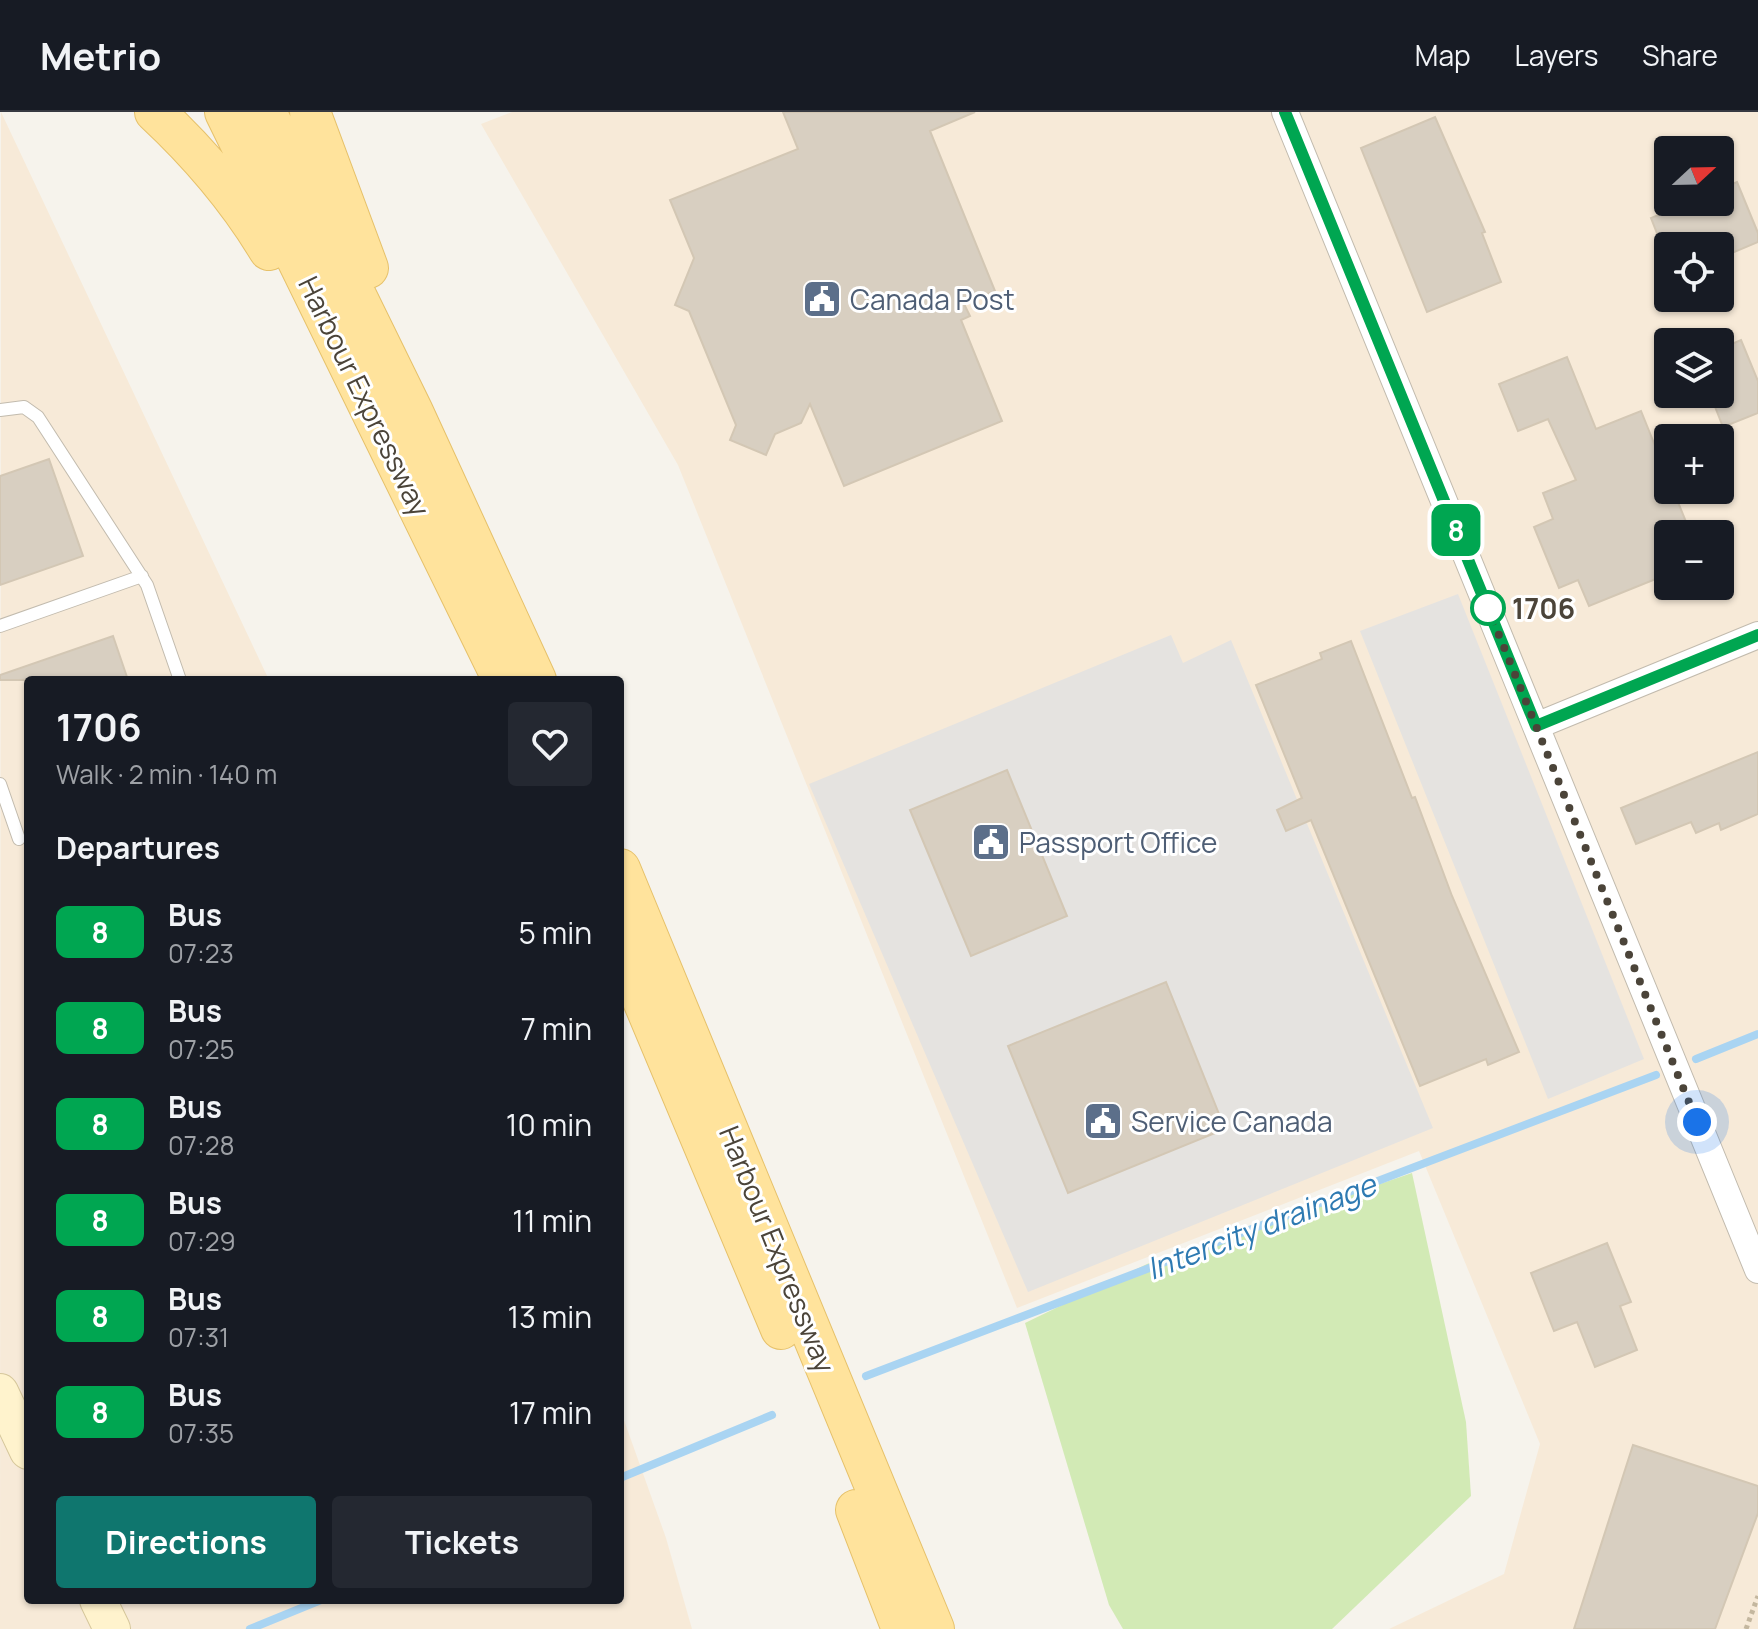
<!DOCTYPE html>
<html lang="en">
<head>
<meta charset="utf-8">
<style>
	:root { --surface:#171b24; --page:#242831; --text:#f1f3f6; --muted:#9ea1a6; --line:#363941; --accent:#0f766e }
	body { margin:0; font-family:Manrope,sans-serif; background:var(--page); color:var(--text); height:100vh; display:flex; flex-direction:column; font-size:30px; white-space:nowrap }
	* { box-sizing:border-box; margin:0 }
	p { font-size:26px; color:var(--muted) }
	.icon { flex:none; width:44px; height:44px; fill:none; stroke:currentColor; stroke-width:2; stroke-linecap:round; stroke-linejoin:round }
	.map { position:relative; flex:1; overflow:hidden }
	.panel { position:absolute; left:24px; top:564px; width:600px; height:928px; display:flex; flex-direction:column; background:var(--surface); border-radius:8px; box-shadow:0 2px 6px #0004 }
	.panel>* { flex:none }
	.badge { padding:0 16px; border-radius:12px; font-size:28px; line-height:52px }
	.needle { width:52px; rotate:68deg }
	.tools { position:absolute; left:1654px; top:24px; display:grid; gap:16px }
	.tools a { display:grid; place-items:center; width:80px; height:80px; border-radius:8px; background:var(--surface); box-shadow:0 2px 6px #0004; font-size:40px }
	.you { position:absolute; width:40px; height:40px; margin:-20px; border:6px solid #fff; border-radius:50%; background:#1a73e8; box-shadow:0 0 0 12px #1a73e833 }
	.map>.badge { position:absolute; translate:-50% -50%; box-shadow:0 0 0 4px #fff }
	h2 { padding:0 32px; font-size:30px; line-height:72px }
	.round { display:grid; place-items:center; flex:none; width:84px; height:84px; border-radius:8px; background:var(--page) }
	.head { display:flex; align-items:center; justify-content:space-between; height:136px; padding:0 32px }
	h1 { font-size:38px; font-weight:700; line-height:60px }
	.action { display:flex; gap:16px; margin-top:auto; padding:16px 32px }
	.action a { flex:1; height:92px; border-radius:8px; background:var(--accent); color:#fff; font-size:32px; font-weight:700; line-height:92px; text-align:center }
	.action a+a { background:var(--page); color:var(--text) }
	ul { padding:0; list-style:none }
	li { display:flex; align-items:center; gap:24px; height:96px; padding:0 32px }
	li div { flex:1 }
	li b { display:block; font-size:30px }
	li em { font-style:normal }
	li .badge { min-width:88px; font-weight:700; text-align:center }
	header { display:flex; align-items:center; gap:48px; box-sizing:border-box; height:112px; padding:0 40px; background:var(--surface); border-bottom:2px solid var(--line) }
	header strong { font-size:38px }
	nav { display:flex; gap:44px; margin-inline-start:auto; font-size:28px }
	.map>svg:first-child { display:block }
</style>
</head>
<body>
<header>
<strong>Metrio</strong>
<nav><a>Map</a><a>Layers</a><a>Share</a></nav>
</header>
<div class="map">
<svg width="1758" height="1517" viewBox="0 0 1758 1517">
	<rect width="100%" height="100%" fill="#f6f3ec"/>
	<path fill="#f7ead8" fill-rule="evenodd" d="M 1,0 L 269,568 L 28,568 L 28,1488 L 620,1488 L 620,1297 L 666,1426 L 692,1517 L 0,1517 Z
		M 512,0 L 1758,0 L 1758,1517 L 1389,1517 L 1504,1462 L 1540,1332 L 1419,1039 L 1017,1196 L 678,353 L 481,12 ZM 1668,38 L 1720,38 L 1720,90 L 1668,90 ZM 1668,134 L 1720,134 L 1720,186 L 1668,186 ZM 1668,230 L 1720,230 L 1720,282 L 1668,282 ZM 1668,326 L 1720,326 L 1720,378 L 1668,378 ZM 1668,422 L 1720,422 L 1720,474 L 1668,474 Z"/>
	<path fill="#d2eab5" d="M 1412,1061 L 1466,1310 L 1471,1384 L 1332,1517 L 1123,1517 L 1109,1493 L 1025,1211 L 1147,1152 Z"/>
	<path fill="#e5e3e0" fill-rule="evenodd" d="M 1458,482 L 1644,947 L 1548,987 L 1360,519 Z
		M 1171,523 L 1183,551 L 1231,528 L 1433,1016 L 1028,1180 L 809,672 ZM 1006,658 L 1067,804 L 971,844 L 910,698 ZM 1165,870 L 1225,1016 L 1068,1081 L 1008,934 Z"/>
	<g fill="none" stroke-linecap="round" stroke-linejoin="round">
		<path stroke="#a9d4f2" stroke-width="8" d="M 1696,947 L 1758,922
			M 866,1264 L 1656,963
			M 620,1366 L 772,1303
			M 250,1517 L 321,1488"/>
	</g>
	<path fill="#d8cfc1" stroke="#d3c7b4" stroke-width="2" d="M 783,0 L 975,0 L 930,19 L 995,179 L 964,192 L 970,204 L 961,208 L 1002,309 L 844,374 L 810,292 L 801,311 L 775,322 L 766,343 L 730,328 L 736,313 L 689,199 L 675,193 L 694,146 L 670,88 L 798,37 Z
		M 1435,5 L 1485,120 L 1482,121 L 1501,170 L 1427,200 L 1361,36 Z
		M 1737,70 L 1758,121 L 1758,130 L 1720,146 L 1720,134 L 1662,134 L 1651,106 L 1690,90 L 1720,90 L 1720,77 Z
		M 1741,228 L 1758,269 L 1758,301 L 1723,315 L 1710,282 L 1720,282 L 1720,237 Z
		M 1567,245 L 1596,317 L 1641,299 L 1668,366 L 1668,378 L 1673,378 L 1691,422 L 1668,422 L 1668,462 L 1589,494 L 1578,468 L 1559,476 L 1534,415 L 1553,407 L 1543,381 L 1576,368 L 1548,307 L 1518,319 L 1499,272 Z
		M 49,347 L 83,444 L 0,473 L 0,364 Z
		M 113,524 L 128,568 L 0,568 L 0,563 Z
		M 1351,529 L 1412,686 L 1415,685 L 1452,784 L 1519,940 L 1488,953 L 1486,947 L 1420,974 L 1311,708 L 1286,719 L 1277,698 L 1302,686 L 1256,573 L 1322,547 L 1320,541 Z
		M 1758,640 L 1758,702 L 1721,718 L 1719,711 L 1696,721 L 1691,710 L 1636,732 L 1621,696 Z
		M 1007,658 L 1067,804 L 971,844 L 910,698 Z
		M 1166,870 L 1225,1017 L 1068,1081 L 1008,934 Z
		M 1607,1131 L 1631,1190 L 1620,1194 L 1637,1238 L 1595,1255 L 1577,1210 L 1554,1219 L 1531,1161 Z
		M 1633,1333 L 1758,1374 L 1758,1401 L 1715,1517 L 1574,1517 Z"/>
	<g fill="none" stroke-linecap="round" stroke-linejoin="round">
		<g stroke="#c2bbae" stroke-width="14">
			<path id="lane" d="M 0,298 L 24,295 L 38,305 L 147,473 L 180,568
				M 0,514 L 142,464
				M 0,672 L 19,727"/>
		</g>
		<g stroke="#c2bbae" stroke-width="28">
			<path id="street" d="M 1285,0 L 1758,1158
				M 1536,614 L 1758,523"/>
		</g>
		<g stroke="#d6c79b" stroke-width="38">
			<path id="secondary" d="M 0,1280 L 28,1339
				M 98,1488 L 112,1517"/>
		</g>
		<g stroke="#e6c16a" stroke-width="42">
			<path id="primary" d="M 155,0 C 200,42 237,85 269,138
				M 225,0 L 503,568
				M 266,0 L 413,300 L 536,568
				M 310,0 L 368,156
				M 620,757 L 934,1517
				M 620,834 L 781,1217
				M 856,1398 L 902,1517"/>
		</g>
		<path stroke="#c4b79f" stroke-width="5" stroke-dasharray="4 4" stroke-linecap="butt" d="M 1746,1517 L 1758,1484"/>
		<use href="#lane" stroke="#fff" stroke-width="12"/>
		<use href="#street" stroke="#fff" stroke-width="26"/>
		<use href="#secondary" stroke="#fff3cd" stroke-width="36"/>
		<use href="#primary" stroke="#ffe39c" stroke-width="40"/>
	</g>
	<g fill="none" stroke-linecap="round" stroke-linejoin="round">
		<g stroke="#fff" stroke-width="18">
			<path id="line" d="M 1285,0 L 1536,614 L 1758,523"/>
		</g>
		<use href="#line" stroke="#00a651" stroke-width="12"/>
		<path stroke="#4b4439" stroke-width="8" stroke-dasharray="0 14.4" d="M 1488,496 L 1697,1010"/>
	</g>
	<defs>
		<g id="civic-square" transform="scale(2)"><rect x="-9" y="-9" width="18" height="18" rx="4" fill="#5c6f8a" stroke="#fff"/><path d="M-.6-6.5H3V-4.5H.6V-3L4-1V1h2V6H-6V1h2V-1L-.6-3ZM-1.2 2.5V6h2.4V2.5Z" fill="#fff"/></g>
	</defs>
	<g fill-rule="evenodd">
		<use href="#civic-square" x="822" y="187"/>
		<use href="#civic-square" x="991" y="730"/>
		<use href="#civic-square" x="1103" y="1009"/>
	</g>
	<circle fill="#fff" stroke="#00a651" stroke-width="4" cx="1488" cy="496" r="16"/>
	<g text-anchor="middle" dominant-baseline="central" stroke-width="6" stroke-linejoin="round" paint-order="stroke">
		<g font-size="28" fill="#4e5e75" stroke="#fff" text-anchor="start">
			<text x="850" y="187">Canada Post</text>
			<text x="1019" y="730">Passport Office</text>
			<text x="1131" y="1009">Service Canada</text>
		</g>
		<g font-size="28" fill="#4b4439" stroke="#fff">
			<text transform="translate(365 284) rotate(64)">Harbour Expressway</text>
			<text transform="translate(778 1137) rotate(68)">Harbour Expressway</text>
		</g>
		<g font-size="28" font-weight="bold" fill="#4b4439" stroke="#fff" text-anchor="start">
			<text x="1512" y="496">1706</text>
		</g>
		<g font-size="30" font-style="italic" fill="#2e7ab2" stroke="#fff">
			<text transform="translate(1261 1114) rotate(-21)">Intercity drainage</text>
		</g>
	</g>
</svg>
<div class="tools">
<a><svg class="needle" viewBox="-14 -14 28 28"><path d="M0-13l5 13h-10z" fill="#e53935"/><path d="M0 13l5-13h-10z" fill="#9ea1a6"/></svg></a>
<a><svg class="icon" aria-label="locate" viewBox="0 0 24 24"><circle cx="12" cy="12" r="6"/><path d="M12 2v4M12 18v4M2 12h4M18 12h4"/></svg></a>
<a><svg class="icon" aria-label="layers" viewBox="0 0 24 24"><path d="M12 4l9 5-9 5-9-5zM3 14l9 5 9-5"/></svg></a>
<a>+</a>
<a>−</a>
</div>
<div class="you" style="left:1697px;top:1010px"></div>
<b class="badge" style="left:1456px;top:418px;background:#00a651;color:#fff">8</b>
<section class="panel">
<div class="head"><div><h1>1706</h1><p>Walk · 2 min · 140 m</p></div><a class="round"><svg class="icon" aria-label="heart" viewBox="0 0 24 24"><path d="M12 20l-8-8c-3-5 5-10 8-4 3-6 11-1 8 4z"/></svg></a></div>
<h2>Departures</h2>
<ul>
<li><span class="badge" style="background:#00a651;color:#fff">8</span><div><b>Bus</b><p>07:23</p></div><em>5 min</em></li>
<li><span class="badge" style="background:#00a651;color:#fff">8</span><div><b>Bus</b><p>07:25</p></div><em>7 min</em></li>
<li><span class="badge" style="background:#00a651;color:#fff">8</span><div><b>Bus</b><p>07:28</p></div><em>10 min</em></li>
<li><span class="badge" style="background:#00a651;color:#fff">8</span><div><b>Bus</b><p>07:29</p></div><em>11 min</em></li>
<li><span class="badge" style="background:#00a651;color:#fff">8</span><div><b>Bus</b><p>07:31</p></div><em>13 min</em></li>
<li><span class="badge" style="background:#00a651;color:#fff">8</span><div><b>Bus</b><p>07:35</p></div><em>17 min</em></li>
</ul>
<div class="action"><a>Directions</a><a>Tickets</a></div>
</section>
</div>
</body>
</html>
